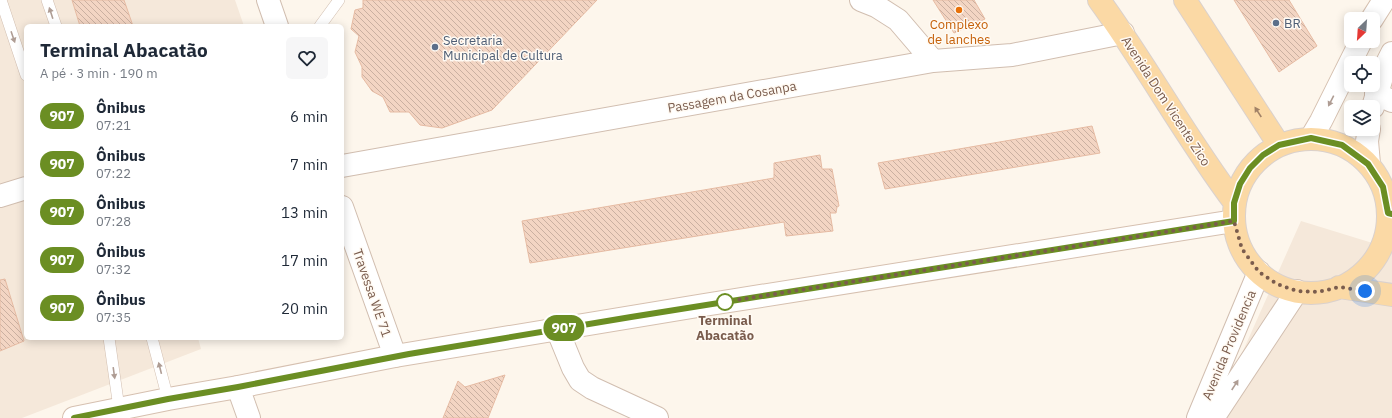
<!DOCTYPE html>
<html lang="pt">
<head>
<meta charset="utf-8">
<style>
	:root { --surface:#fff; --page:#f6f6f7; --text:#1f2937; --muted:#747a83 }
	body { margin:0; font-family:"IBM Plex Sans",sans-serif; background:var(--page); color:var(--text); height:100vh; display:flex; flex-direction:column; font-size:15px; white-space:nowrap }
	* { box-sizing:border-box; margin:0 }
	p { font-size:13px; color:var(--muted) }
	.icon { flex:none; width:22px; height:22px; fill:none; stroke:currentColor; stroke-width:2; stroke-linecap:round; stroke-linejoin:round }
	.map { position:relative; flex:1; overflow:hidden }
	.panel { position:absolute; left:24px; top:24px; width:320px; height:316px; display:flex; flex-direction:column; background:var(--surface); border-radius:6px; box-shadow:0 2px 10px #0003 }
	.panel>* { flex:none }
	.badge { padding:0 8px; border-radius:13px; font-size:14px; line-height:26px }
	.needle { width:26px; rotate:205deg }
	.fabs { position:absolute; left:1344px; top:12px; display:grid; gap:8px }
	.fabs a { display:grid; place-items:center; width:36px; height:36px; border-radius:6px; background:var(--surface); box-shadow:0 2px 10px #0003; font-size:20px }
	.you { position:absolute; width:20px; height:20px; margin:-10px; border:3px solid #fff; border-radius:50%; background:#1a73e8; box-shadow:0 0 0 6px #1a73e833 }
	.map>.badge { position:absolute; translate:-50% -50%; box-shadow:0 0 0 2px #fff }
	.round { display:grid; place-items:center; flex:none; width:42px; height:42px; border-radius:6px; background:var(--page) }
	.overview { display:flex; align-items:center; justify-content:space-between; height:68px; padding:0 16px }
	h1 { font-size:19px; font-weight:800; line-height:30px }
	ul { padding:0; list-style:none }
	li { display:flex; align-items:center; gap:12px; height:48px; padding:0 16px }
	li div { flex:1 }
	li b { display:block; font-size:15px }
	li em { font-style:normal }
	li .badge { min-width:44px; font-weight:700; text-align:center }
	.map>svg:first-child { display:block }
</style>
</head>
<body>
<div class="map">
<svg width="1392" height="418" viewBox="0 0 1392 418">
	<defs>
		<pattern id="building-back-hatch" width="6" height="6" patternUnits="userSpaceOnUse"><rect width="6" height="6" fill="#f3d5c3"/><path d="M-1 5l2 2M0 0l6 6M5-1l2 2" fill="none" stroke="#cab0a1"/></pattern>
	</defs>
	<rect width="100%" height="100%" fill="#fdf6ec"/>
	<path fill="#f5e8da" d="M 0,0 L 235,0 L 244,26 L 26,26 L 26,338 L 198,338 L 201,349 L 22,418 L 0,418 Z
		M 1301,221 L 1392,249 L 1392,418 L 1213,418 Z"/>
	<path fill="url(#building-back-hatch)" stroke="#e6bba3" d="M 72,0 L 124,0 L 133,26 L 80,26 Z
		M 363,0 L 597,0 L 492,110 L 442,128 L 420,125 L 409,112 L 390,112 L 383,97 L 372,91 L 362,77 L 362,67 L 355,52 L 359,36 L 351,29 L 355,10 L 363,8 Z
		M 933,0 L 974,0 L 985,19 L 954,33 Z
		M 1234,0 L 1289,0 L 1317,46 L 1279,72 Z
		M 1092,126 L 1100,153 L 885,189 L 878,163 Z
		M 820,155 L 822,169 L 832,169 L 839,206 L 837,207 L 836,213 L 830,213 L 833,231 L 786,236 L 784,222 L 530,263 L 522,221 L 774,178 L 774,163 Z
		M 5,279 L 24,341 L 0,351 L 0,280 Z
		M 505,375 L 488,418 L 443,418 L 458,381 L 465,387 Z"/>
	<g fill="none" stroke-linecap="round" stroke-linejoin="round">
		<g stroke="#d1beb0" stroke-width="12">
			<path id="service" d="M 1,0 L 26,75
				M 47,0 L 56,26
				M 320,26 L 339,0
				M 109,338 L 119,408
				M 152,338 L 168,399"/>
		</g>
		<g stroke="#d1beb0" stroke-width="24">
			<path id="minor" d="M 268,0 L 277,26
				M 861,0 L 876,6 L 898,20 L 933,61
				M 1376,94 L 1392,101
				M 342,166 L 933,61 L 1012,55 L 1123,33
				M 0,196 L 26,188
				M 342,207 L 395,356
				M 557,329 L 573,368 L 580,380 L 592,388 L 657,418
				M 238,387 L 249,418
				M 1198,418 L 1259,272
				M 1213,418 L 1297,291"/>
		</g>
		<g stroke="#d6c0b0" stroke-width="24">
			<path id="secondary" d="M 1372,19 L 1384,0
				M 1373,107 L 1385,67 L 1392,53
				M 1311,138 L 1321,121 L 1361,41
				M 1369,164 L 1367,141 L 1369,129
				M 74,418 L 168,399 L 238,387 L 395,356 L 704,305 L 1234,221"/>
		</g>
		<g stroke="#dad1cd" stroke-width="24">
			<path id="primary" d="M 1099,0 C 1147,66 1186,138 1235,203
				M 1185,0 L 1279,145
				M1234 216a77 77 0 1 1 154 0a77 77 0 1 1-154 0Z
				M 1339,287 L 1392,295"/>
		</g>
		<use href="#service" stroke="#fff" stroke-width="11"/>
		<use href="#minor" stroke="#fff" stroke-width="22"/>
		<use href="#secondary" stroke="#fff" stroke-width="22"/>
		<use href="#primary" stroke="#fbd9a5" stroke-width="22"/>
	</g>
	<defs><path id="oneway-solid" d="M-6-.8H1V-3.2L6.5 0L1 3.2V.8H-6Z"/></defs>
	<g fill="#af9d94">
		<use href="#oneway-solid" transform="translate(51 13) rotate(-108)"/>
		<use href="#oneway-solid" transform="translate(13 37) rotate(71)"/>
		<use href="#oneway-solid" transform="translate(1331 101) rotate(117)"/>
		<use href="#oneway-solid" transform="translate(160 368) rotate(-104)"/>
		<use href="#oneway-solid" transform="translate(114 373) rotate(82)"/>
		<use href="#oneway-solid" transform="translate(1235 385) rotate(-57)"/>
	</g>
	<use fill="#a18267" href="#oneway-solid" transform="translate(1258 112) rotate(-123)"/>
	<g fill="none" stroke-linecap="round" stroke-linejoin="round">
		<g stroke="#fff" stroke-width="9">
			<path id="line" d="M 74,418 L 168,399 L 238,387 L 409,354 L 631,317 L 1234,221 L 1234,203 L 1240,184 L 1250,168 L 1263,155 L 1279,145 L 1311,138 L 1342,145 L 1368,164 L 1383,187 L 1388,213 L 1392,214"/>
		</g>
		<use href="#line" stroke="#6b8e23" stroke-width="6"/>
		<path stroke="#7a5c4d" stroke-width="4" stroke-dasharray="0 7.2" d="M 725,302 L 718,303 L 1234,221 L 1242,249 L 1259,272 L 1277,284 L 1297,291 L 1318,292 L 1339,287 L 1365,291"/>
	</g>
	<circle fill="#e8710a" stroke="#fffaf3" stroke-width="1.5" cx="959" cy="10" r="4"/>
	<g fill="#5c6f8a" stroke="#fffaf3" stroke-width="1.5">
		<circle cx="1276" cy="23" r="4"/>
		<circle cx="435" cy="47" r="4"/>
	</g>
	<circle fill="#fff" stroke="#6b8e23" stroke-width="2" cx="725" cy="302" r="8"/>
	<g text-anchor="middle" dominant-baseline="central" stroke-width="3" stroke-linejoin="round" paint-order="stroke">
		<g font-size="13" fill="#4e5e75" stroke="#fffaf3" text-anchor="start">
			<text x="1284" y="23">BR</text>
			<text x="443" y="40">Secretaria<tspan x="443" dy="15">Municipal de Cultura</tspan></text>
		</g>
		<g font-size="13" fill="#c56008" stroke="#fffaf3">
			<text x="959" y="24">Complexo<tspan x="959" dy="15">de lanches</tspan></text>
		</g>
		<g font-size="13" fill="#7a5c4d" stroke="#fffaf3">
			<text transform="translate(732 97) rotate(-10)">Passagem da Cosanpa</text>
			<text transform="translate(1166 101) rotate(57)">Avenida Dom Vicente Zico</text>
			<text transform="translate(372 293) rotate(71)">Travessa WE 71</text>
			<text transform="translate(1229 345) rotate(-67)">Avenida Providencia</text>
		</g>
		<g font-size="13" font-weight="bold" fill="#7a5c4d" stroke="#fffaf3">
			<text x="725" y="320">Terminal<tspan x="725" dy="15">Abacatão</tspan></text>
		</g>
	</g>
</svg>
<div class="fabs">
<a><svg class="needle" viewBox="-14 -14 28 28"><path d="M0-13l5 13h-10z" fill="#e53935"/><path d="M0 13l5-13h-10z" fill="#747a83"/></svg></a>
<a><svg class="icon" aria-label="locate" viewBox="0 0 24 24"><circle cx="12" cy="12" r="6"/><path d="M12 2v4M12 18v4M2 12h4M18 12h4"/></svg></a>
<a><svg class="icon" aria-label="layers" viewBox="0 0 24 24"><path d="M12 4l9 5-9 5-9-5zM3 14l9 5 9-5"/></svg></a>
</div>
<div class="you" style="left:1365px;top:291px"></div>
<b class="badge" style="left:564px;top:328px;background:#6b8e23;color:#fff">907</b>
<section class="panel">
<div class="overview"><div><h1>Terminal Abacatão</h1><p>A pé · 3 min · 190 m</p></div><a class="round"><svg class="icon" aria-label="heart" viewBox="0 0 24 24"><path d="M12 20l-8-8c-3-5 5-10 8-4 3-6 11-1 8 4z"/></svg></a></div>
<ul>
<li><span class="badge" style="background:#6b8e23;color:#fff">907</span><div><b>Ônibus</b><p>07:21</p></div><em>6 min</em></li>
<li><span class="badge" style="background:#6b8e23;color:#fff">907</span><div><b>Ônibus</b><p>07:22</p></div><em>7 min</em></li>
<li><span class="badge" style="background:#6b8e23;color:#fff">907</span><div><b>Ônibus</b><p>07:28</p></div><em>13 min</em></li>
<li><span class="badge" style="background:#6b8e23;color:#fff">907</span><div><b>Ônibus</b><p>07:32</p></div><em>17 min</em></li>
<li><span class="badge" style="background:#6b8e23;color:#fff">907</span><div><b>Ônibus</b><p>07:35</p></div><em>20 min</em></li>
</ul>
</section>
</div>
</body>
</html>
